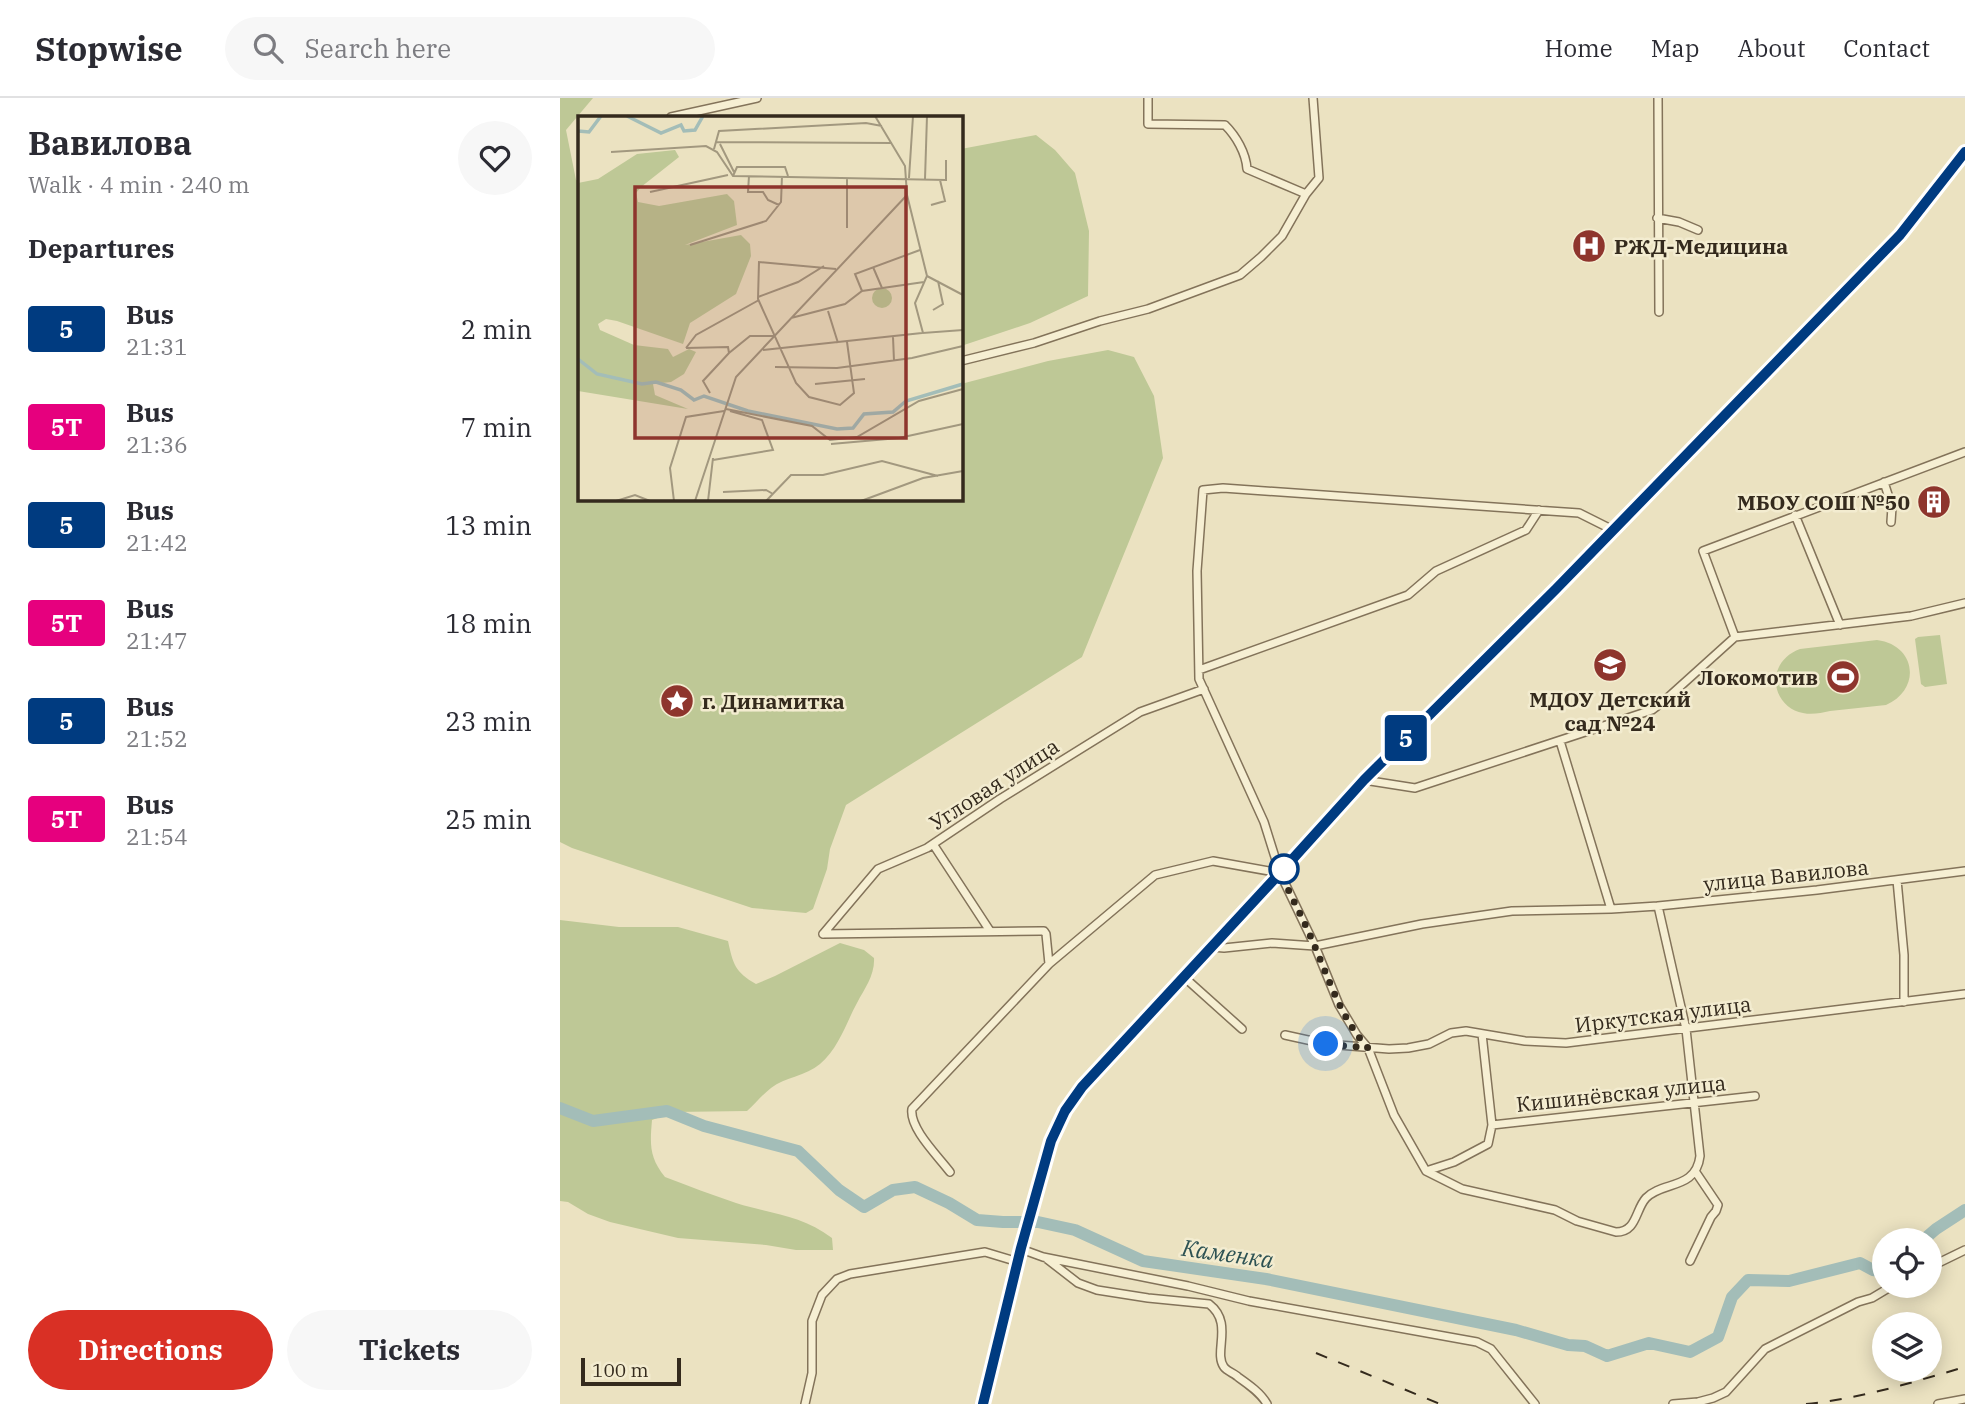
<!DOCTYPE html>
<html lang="en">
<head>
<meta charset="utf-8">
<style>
	:root { --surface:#fff; --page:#f7f7f7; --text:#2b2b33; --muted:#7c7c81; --line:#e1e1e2; --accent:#d93025 }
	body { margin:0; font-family:"IBM Plex Serif",serif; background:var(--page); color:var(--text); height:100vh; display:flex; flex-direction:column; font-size:26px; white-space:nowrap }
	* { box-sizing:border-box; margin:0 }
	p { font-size:23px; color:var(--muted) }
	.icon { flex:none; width:38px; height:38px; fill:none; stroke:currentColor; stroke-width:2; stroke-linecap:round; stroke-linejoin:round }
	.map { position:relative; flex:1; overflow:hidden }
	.side { display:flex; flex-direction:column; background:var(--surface); width:560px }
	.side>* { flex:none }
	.badge { padding:0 14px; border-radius:5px; font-size:24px; line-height:46px }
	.fabs { position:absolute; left:1312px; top:1130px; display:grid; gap:14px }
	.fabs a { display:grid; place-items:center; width:70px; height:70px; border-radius:50%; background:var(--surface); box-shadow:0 4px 18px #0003; font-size:35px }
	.scale { position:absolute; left:21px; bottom:18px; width:100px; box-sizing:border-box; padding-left:7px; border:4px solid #342a1d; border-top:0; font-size:19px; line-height:24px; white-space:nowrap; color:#342a1d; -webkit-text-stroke:5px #f3ecd0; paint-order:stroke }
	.you { position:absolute; width:35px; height:35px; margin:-18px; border:5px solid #fff; border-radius:50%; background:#1a73e8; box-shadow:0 0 0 10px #1a73e833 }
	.map>.badge { position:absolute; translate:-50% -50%; box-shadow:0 0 0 4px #fff }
	h2 { padding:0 28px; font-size:26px; line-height:63px }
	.round { display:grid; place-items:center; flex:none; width:74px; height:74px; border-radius:37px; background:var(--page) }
	.overview { display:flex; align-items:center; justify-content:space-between; height:119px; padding:0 28px }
	h1 { font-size:33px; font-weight:700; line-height:52px }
	.action { display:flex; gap:14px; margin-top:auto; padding:14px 28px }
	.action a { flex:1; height:80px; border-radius:42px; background:var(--accent); color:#fff; font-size:28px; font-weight:700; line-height:80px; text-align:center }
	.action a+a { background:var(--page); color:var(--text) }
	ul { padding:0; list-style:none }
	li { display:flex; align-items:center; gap:21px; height:98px; padding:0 28px }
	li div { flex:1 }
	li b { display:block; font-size:26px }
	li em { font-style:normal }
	li .badge { min-width:77px; font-weight:700; text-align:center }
	header { display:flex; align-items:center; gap:42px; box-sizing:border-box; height:98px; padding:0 35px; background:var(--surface); border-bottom:2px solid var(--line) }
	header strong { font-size:33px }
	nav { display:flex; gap:38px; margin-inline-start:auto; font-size:24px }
	.search { width:490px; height:63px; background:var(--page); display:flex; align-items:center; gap:18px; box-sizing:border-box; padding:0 24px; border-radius:38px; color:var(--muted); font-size:26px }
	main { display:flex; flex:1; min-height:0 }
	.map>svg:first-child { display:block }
</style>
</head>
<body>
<header>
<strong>Stopwise</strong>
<div class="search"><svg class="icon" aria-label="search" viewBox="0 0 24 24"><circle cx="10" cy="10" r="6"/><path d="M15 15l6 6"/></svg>Search here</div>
<nav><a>Home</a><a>Map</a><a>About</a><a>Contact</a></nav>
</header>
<main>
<section class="side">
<div class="overview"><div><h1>Вавилова</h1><p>Walk · 4 min · 240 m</p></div><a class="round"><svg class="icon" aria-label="heart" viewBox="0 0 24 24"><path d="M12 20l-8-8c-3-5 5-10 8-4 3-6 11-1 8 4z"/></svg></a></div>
<h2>Departures</h2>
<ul>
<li><span class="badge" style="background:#003b80;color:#fff">5</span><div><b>Bus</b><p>21:31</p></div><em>2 min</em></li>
<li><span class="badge" style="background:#e6007e;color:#fff">5Т</span><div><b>Bus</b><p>21:36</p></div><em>7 min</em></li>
<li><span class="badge" style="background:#003b80;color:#fff">5</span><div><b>Bus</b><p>21:42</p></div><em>13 min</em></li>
<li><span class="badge" style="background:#e6007e;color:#fff">5Т</span><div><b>Bus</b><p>21:47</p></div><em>18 min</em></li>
<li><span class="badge" style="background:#003b80;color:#fff">5</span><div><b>Bus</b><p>21:52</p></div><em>23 min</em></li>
<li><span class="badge" style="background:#e6007e;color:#fff">5Т</span><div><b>Bus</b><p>21:54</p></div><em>25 min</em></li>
</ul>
<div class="action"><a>Directions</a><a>Tickets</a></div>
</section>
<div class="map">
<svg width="1405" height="1306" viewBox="0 0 1405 1306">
	<rect width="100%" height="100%" fill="#ebe2c1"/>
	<path fill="#bec896" d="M 0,0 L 33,0 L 6,32 L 16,82 L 19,83 L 19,401 L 401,401 L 401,286 L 488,263 L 548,252 L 574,259 L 594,298 L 603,360 L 522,559 L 286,707 L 270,751 L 267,771 L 253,811 L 246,815 L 192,810 L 12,750 L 0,744 Z
		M 476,37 L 495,52 L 515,75 L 529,133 L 528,198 L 470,225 L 401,248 L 401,51 Z
		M 1380,537 L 1387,586 L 1365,589 L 1361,586 L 1355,541 L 1358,539 Z
		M 1317,542 C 1356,547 1362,591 1326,607 C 1307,609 1289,611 1270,613 C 1261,615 1252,617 1243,615 C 1226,612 1214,596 1216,579 C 1218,565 1227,556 1240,551 Z
		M 0,822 L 59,829 L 118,829 L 168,843 C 173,866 175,874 196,886 L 215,878 L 280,845 L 304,852 L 314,860 C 315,877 305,890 297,905 C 286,925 279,950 260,966 C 246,978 225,979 211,990 C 202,997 195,1006 187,1013 L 114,1014 L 92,1022 C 90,1046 89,1059 105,1079 C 129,1088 152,1097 176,1105 C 211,1116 242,1117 272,1140 L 273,1152 L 236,1152 L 206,1147 L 118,1140 L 50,1124 L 28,1116 L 8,1104 L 0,1103 Z"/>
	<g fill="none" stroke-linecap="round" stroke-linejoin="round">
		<path stroke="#a3bdb8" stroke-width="12" d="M 0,1010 L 33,1023 L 107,1013 L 144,1028 L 238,1053 L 279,1092 L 304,1109 L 333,1092 L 355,1089 L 389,1105 L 417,1122 L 443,1124 L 478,1124 L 515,1132 L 583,1163 L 706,1181 L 956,1232 L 1008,1247 L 1025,1248 L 1047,1258 L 1089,1245 L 1130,1254 L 1158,1239 L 1172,1199 L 1188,1182 L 1229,1183 L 1300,1165 L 1313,1172 L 1325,1174
			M 1362,1143 L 1376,1131 L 1405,1112"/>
		<g stroke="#83735a" stroke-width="10">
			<path id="minor" d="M 588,0 L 588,26 L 665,27 C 676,38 686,55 687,71 L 746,96
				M 1098,0 L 1099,214
				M 111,19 L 197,0
				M 1097,120 L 1119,124 L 1138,132
				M 401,263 L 474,245 L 540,223 L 588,211 L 680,177 L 701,159 L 722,138 L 746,96 L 759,80 L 753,0
				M 1324,384 L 1332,409 L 1331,424
				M 1235,417 L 1280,527
				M 1053,432 L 1019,415 L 663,390 L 643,392 L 637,473 L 639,581 L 704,724 L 720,775 L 755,848 L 779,907 L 797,937 L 808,950 L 834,1017 L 866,1073 L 902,1091 L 995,1112 L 1017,1123 L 1056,1134 C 1077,1134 1075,1112 1086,1100 C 1102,1083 1136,1092 1140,1058 L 1126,931 L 1098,808
				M 1175,539 L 1143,453 L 1405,354
				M 639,572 L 848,497 L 876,473 L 966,432 L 979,412
				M 1000,643 L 1051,811
				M 804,682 L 855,690 L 1092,612 L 1104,603 L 1175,539 L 1351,518 L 1405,505
				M 373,746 L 430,833
				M 1337,782 L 1344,857 L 1344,904
				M 263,836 L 318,771 L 367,750 L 440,701 L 580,614 L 644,591
				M 263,836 L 481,833 L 484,833 L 486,836 L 489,866
				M 652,849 L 664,850 L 712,845 L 755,848 L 862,826 L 952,813 L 1051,811 L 1098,808 L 1257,792 L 1405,773
				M 624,879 L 682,931
				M 725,937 L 766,946 L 829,951 L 848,950 L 869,946 L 891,935 L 906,933 L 965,943 L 1006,945 L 1405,896
				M 932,1027 L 1195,998
				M 866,1073 L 894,1064 L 928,1046 L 932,1027 L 922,936
				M 390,1074 C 378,1058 349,1030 352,1011 L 489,866 L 595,777 L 653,763 L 720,775
				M 461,1151 L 483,1159 L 628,1188 L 689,1203 L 917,1244 L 931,1251 L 975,1306
				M 487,1161 L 518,1185 L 537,1192 L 588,1200 L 649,1206 C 674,1225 653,1254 664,1269 C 667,1273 675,1276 678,1279 C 688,1286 701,1295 707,1306
				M 1130,1163 L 1151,1119 L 1156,1113 L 1158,1107 L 1135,1073
				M 1370,1169 L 1405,1152
				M 245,1306 L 252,1275 L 252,1223 L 262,1197 L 277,1181 L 290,1176 L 425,1154 L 458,1164
				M 1113,1306 L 1138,1304 L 1153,1300 L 1166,1294 L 1205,1251 L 1298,1204 L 1312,1200 L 1332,1188
				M 1378,1306 L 1405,1301"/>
		</g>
		<g stroke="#51412e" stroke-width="13">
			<path id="major" d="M 423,1306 L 461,1151 L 491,1043 L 505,1013 L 522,989 L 720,775 L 804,682 L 996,491 L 1340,137 L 1405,54"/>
		</g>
		<use href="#minor" stroke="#f6efd3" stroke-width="7"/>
		<use href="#major" stroke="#edda9a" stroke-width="10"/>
		<path stroke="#342a1d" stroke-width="2" stroke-dasharray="12 12" stroke-linecap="butt" d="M 756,1255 L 880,1306
			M 1246,1306 C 1300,1301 1353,1284 1405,1269"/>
	</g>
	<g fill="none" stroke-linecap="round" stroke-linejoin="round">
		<g stroke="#fff" stroke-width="16">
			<path id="line" d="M 423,1306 L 461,1150 L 491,1043 L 505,1013 L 522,989 L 720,775 L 804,682 L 996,491 L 1340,137 L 1405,54"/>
		</g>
		<use href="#line" stroke="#003b80" stroke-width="10"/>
		<path stroke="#342a1d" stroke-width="7" stroke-dasharray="0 12.6" d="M 724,771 L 720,775 C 732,800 745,824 755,849 C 770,884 782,922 808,950 L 766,946"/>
	</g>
	<defs>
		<g id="hospital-disc" transform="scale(1.75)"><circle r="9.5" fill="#8e352d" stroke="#f3ecd0"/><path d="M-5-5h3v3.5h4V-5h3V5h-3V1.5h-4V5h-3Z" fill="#fff"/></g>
		<g id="building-disc" transform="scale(1.75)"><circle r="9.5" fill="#8e352d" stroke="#f3ecd0"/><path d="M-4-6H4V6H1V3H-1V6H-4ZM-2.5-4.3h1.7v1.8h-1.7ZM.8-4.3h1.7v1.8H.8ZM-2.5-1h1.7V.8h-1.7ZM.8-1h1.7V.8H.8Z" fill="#fff"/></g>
		<g id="school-disc" transform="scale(1.75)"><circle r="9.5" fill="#8e352d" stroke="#f3ecd0"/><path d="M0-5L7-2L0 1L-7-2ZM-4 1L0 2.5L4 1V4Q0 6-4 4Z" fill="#fff"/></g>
		<g id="stadium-disc" transform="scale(1.75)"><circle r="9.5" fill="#8e352d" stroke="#f3ecd0"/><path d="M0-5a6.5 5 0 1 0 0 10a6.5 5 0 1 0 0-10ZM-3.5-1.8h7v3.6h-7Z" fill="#fff"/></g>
		<g id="sight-disc" transform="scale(1.75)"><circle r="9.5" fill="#8e352d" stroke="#f3ecd0"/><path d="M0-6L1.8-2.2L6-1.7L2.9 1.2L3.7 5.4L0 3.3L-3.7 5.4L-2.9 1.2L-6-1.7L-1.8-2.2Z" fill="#fff"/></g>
	</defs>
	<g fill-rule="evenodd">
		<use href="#hospital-disc" x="1029" y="148"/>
		<use href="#building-disc" x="1374" y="404"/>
		<use href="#school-disc" x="1050" y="567"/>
		<use href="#stadium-disc" x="1283" y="579"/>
		<use href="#sight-disc" x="117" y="603"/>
	</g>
	<circle fill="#fff" stroke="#003b80" stroke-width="3.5" cx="724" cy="771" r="14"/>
	<g text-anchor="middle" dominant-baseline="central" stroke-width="5" stroke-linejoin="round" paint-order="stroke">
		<g font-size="21" font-weight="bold" fill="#342a1d" stroke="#f3ecd0" text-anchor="start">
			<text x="1054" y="148">РЖД-Медицина</text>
			<text x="1350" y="404" text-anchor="end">МБОУ СОШ №50</text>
			<text x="1258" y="579" text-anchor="end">Локомотив</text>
			<text x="1050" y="601" text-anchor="middle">МДОУ Детский<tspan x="1050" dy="24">сад №24</tspan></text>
			<text x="142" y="603">г. Динамитка</text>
		</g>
		<g font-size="21" fill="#342a1d" stroke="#f3ecd0">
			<text transform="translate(434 686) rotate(-33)">Угловая улица</text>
			<text transform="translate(1226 777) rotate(-6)">улица Вавилова</text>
			<text transform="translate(1103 916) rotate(-7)">Иркутская улица</text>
			<text transform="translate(1061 995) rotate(-6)">Кишинёвская улица</text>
		</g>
		<g font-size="23" font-style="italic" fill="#2d5253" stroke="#f3ecd0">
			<text transform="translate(668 1155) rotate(8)">Каменка</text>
		</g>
	</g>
	<g transform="translate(18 18)">
		<rect width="385" height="385" fill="#ebe2c1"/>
		<path d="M 97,34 L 101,41 L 63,71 L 58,77 L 60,86 L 81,90 L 149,78 L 156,85 L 159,109 L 107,129 L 163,119 L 172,128 L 173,140 L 158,178 L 112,207 L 105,228 L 39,205 L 28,203 L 20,208 L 22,214 L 56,229 L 90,233 L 95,241 L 111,233 L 118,236 L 106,258 L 93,266 L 75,268 L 77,279 L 110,293 L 0,275 L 0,67 L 20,63 L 59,38 ZM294 182a10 10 0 1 1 20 0a10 10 0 1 1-20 0Z" fill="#bec896"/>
		<path fill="none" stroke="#a3bdb8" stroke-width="3.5" d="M 49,0 L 83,17 L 103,9 L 106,15 L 117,14 L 125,0M 0,15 L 11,16 L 23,0M 0,243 L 19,258 L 64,268 L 78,266 L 103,274 L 116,284 L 126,280 L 170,295 L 259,313 L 275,312 L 286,298 L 315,296 L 328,285 L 385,268"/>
		<path fill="none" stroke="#a2987f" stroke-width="2" d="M 297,0 L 327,50 L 329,79M 138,26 L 314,27M 142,28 L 156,56M 136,33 L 141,15 L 288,7 L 304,10M 33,36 L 128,30 L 139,36 L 155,60 L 368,64 L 368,44M 155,60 L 159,51 L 207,51 L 210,60M 171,60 L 170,76 L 185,76 L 190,84 L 201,89M 269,62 L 269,112M 331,62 L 335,0M 347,63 L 349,0M 72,76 L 150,59M 329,79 L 349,160 L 337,187 L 345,217 L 385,214M 353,89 L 367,85 L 362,64M 112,129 L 188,105 L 203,86 L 204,60M 295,151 L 304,172M 258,153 L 181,146 L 180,183 L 218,267 L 231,281 L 262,289 L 276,277 L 269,226M 349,160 L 385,179M 284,175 L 277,158 L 342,134M 180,181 L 220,166 L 246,150M 355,194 L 365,188 L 360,165M 250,195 L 260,227M 213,202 L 267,188 L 284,175 L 346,166M 315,221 L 316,245M 108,232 L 118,219 L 181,184M 108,232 L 150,231 L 151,237M 185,234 L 344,217M 197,251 L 259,252 L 334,242 L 385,230M 237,268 L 287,263M 132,277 L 125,265 L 151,237 L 172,220 L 196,220M 148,293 L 234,310 L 252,324 L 279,321 L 341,285 L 385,273M 253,328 L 321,322 L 385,308M 135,344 L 195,334 L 184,304 L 152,295M 145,376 L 188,374 L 195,378M 38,385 L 57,379 L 72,385M 96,385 L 92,352 L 108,301 L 146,295M 117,385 L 158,261 L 329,79M 130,385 L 135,342M 188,385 L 213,359 L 245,359 L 304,345 L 360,360M 283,385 L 345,362 L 385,355"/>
		<path fill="#8e352d" fill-opacity="0.15" stroke="#8e352d" stroke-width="3.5" d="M 57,71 L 328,71 L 328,322 L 57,322 Z"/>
		<rect width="385" height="385" fill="none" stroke="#342a1d" stroke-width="3.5"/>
	</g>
</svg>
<div class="fabs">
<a><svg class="icon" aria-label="locate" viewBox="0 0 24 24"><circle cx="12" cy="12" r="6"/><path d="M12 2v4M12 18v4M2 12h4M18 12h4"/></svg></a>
<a><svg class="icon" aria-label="layers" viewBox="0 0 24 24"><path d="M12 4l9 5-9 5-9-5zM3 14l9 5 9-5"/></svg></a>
</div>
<div class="scale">100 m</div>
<div class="you" style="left:766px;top:946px"></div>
<b class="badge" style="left:846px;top:640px;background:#003b80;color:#fff">5</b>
</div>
</main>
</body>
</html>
